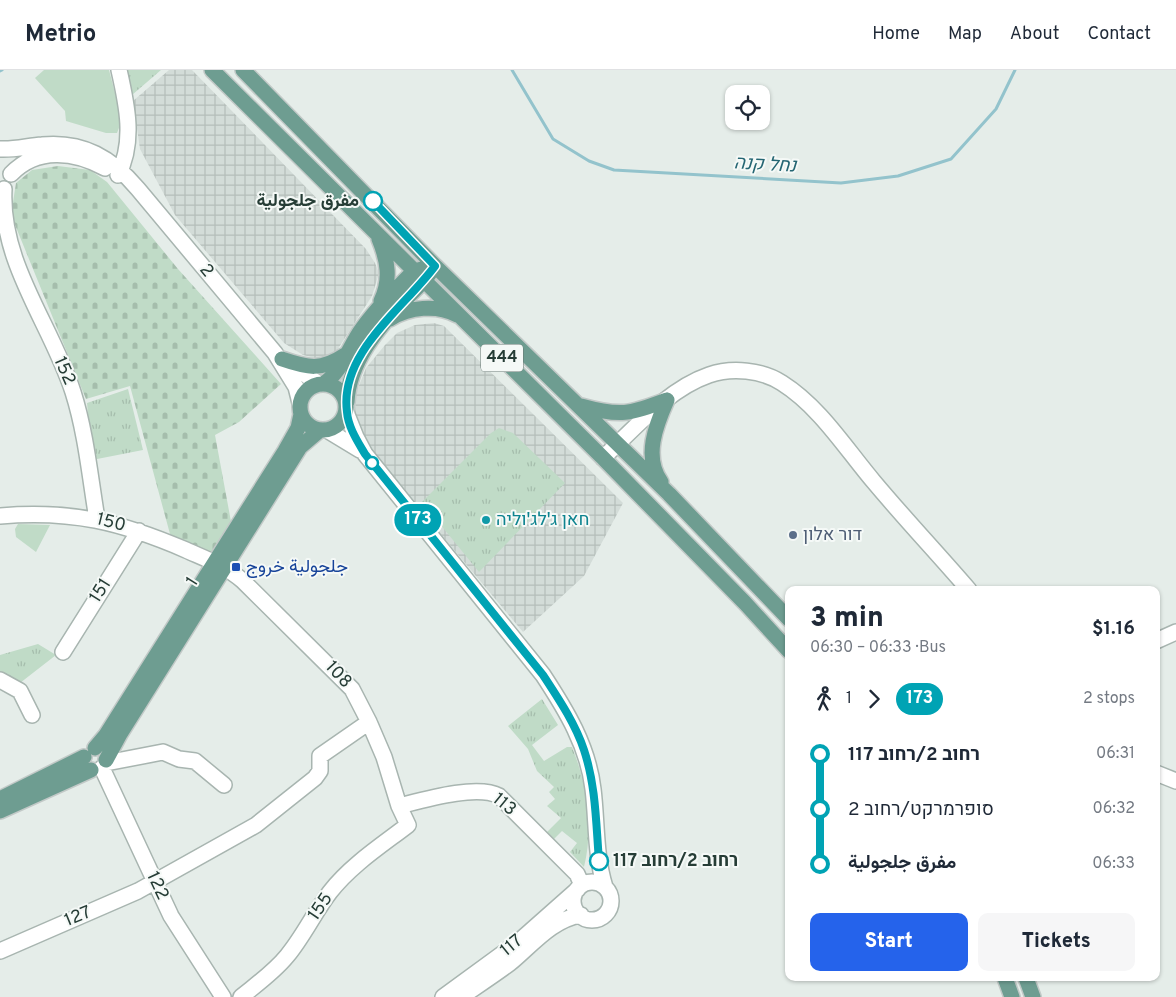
<!DOCTYPE html>
<html lang="en">
<head>
<meta charset="utf-8">
<style>
	:root { --surface:#fff; --page:#f6f6f7; --text:#1f2937; --muted:#747a83; --line:#e0e1e3; --accent:#2563eb }
	body { margin:0; font-family:Overpass,Vazirmatn,Heebo,sans-serif; background:var(--page); color:var(--text); height:100vh; display:flex; flex-direction:column; font-size:19px; white-space:nowrap }
	* { box-sizing:border-box; margin:0 }
	p { font-size:16px; color:var(--muted) }
	.icon { flex:none; width:28px; height:28px; fill:none; stroke:currentColor; stroke-width:2; stroke-linecap:round; stroke-linejoin:round }
	.map { position:relative; flex:1; overflow:hidden }
	.panel { position:absolute; left:785px; top:516px; width:375px; height:395px; display:flex; flex-direction:column; background:var(--surface); border-radius:10px; box-shadow:0 1px 4px #0004 }
	.panel>* { flex:none }
	.badge { padding:0 10px; border-radius:16px; font-size:18px; line-height:32px }
	.tools { position:absolute; left:725px; top:15px; display:grid; gap:10px }
	.tools a { display:grid; place-items:center; width:45px; height:45px; border-radius:10px; background:var(--surface); box-shadow:0 1px 4px #0004; font-size:25px }
	.map>.badge { position:absolute; translate:-50% -50%; box-shadow:0 0 0 2px #fff }
	.legs { display:flex; align-items:center; gap:8px; height:55px; padding:0 25px; font-size:16px }
	.legs p { margin-inline-start:auto }
	.overview { display:flex; align-items:center; justify-content:space-between; height:85px; padding:0 25px }
	h1 { font-size:28px; font-weight:800; line-height:38px }
	.action { display:flex; gap:10px; margin-top:auto; padding:10px 25px }
	.action a { flex:1; height:58px; border-radius:10px; background:var(--accent); color:#fff; font-size:20px; font-weight:800; line-height:58px; text-align:center }
	.action a+a { background:var(--page); color:var(--text) }
	ul { padding:0 25px; list-style:none }
	li { display:flex; align-items:center; gap:18px; height:55px; font-size:19px }
	li i { display:grid; place-items:center; width:8px; height:100%; margin:0 6px; background:currentColor }
	li i::after { content:''; width:12px; height:12px; margin:-6px; border:4px solid; border-radius:50%; background:var(--surface) }
	li p { margin-inline-start:auto }
	li:first-child i { background:linear-gradient(#0000 50%,currentColor 0) }
	li:last-child i { background:linear-gradient(currentColor 50%,#0000 0) }
	header { display:flex; align-items:center; gap:30px; box-sizing:border-box; height:70px; padding:0 25px; background:var(--surface); border-bottom:1px solid var(--line) }
	header strong { font-size:24px }
	nav { display:flex; gap:28px; margin-inline-start:auto; font-size:18px }
	.map>svg:first-child { display:block }
</style>
</head>
<body>
<header>
<strong>Metrio</strong>
<nav><a>Home</a><a>Map</a><a>About</a><a>Contact</a></nav>
</header>
<div class="map">
<svg width="1176" height="927" viewBox="0 0 1176 927">
	<defs>
		<pattern id="industrial-grid" width="8" height="8" patternUnits="userSpaceOnUse" patternTransform="scale(1.25)"><rect width="8" height="8" fill="#d3dcd8"/><path d="M0 4h8M4 0v8" fill="none" stroke="#b5beba"/></pattern>
		<pattern id="grass-tufts" width="24" height="20" patternUnits="userSpaceOnUse" patternTransform="scale(1.25)"><rect width="24" height="20" fill="#c0dbc7"/><path d="M3 7l-1-3M5 7V3M7 7l1-3M15 17l-1-3M17 17v-4M19 17l1-3" fill="none" stroke="#a5bdac"/></pattern>
		<pattern id="cemetery-stones" width="16" height="16" patternUnits="userSpaceOnUse" patternTransform="scale(1.25)"><rect width="16" height="16" fill="#c0dbc7"/><path d="M2 7V4a2 2 0 0 1 4 0v3zM10 15v-3a2 2 0 0 1 4 0v3z" fill="#a5bdac"/></pattern>
	</defs>
	<rect width="100%" height="100%" fill="#e5ede9"/>
	<path fill="url(#industrial-grid)" d="M 169,0 L 192,0 L 366,179 L 375,193 L 379,203 L 372,226 L 334,285 L 315,288 L 303,285 L 284,273 L 175,145 L 140,79 L 133,31 Z
		M 434,253 L 444,256 L 623,433 L 584,506 L 523,562 L 391,405 L 368,374 L 355,344 L 356,323 L 366,298 L 385,275 L 397,263 L 415,255 Z"/>
	<path fill="url(#grass-tufts)" d="M 126,0 L 161,0 L 132,25 Z
		M 128,319 L 143,380 L 92,390 L 87,333 Z
		M 499,358 L 513,363 L 565,413 L 479,502 L 422,432 L 491,363 Z
		M 38,574 L 56,585 L 20,613 L 0,605 L 0,585 Z
		M 542,629 L 558,655 L 532,675 L 544,691 L 567,677 L 572,677 C 587,714 594,757 584,797 L 570,782 L 577,773 L 562,761 L 554,769 L 547,762 L 561,748 L 547,736 L 555,729 L 549,722 L 554,717 L 537,701 L 528,679 L 508,656 Z"/>
	<path fill="url(#cemetery-stones)" d="M 58,96 L 90,100 L 107,112 L 178,199 L 281,314 L 239,352 L 215,365 L 232,457 L 212,487 L 170,464 L 130,316 L 86,329 L 11,145 L 16,113 L 32,100 Z"/>
	<path fill="#c0dbc7" d="M 44,0 L 109,0 L 122,50 L 117,63 L 106,63 L 66,51 L 65,41 L 35,8 Z
		M 18,454 L 50,455 L 36,482 L 16,467 L 15,459 Z"/>
	<g fill="none" stroke-linecap="round" stroke-linejoin="round">
		<path stroke="#93c3cc" stroke-width="3" d="M 512,0 L 553,69 L 589,91 L 614,100 L 841,113 L 898,106 L 951,89 L 996,39 L 1015,0
			M 0,1 L 2,0"/>
		<g stroke="#a8b5b0" stroke-width="18">
			<path id="minor" d="M 0,79 C 14,80 28,76 42,75 C 83,71 112,88 138,119 L 275,283 L 296,317 L 300,333
				M 11,104 C 37,77 74,81 105,98
				M 118,105 C 135,72 127,35 119,0
				M 4,119 C 0,193 51,254 73,322 C 86,363 90,407 97,449
				M 284,290 L 319,314
				M 346,342 L 356,367 L 365,384 L 543,605 C 566,640 588,676 593,719 C 597,751 595,785 605,817
				M 327,360 L 360,380
				M 603,388 C 634,359 668,319 709,305 C 732,297 762,300 782,313 C 820,337 846,379 874,412 C 905,449 938,484 969,520
				M 0,446 C 72,440 121,452 186,480 C 206,489 226,496 243,511 L 352,619 L 369,652 L 384,687 L 399,736 L 408,755 C 382,775 351,795 330,822 C 314,843 303,867 287,886 C 274,902 257,914 241,927
				M 1156,571 L 1176,562
				M 63,582 L 139,461
				M 0,610 L 20,621 L 32,645
				M 106,693 L 163,682 L 179,689 L 195,691 L 224,715
				M 102,698 L 171,846 L 223,927
				M 1156,703 L 1176,711
				M 399,736 C 423,730 477,714 499,726 L 577,804 L 582,815
				M573 831a19 19 0 1 1 38 0a19 19 0 1 1-38 0Z
				M 0,881 L 138,821 L 256,755 L 315,708 L 320,701 L 320,686 L 369,652
				M 443,927 L 517,873 L 578,819
				M 461,927 C 477,916 494,905 510,893 C 531,876 552,849 581,845"/>
		</g>
		<g stroke="#c2c9c7" stroke-width="18">
			<path id="major" d="M 212,0 L 603,388 L 745,533 L 789,581
				M 243,0 L 435,196 L 669,424 L 789,549
				M 379,169 C 388,191 391,210 381,231
				M 390,249 C 409,237 437,234 457,245
				M 282,289 C 308,298 321,301 345,285
				M300 337a23 23 0 1 1 46 0a23 23 0 1 1-46 0Z
				M 323,314 C 341,303 349,277 361,260 C 377,238 395,220 414,201 L 422,199
				M 347,332 C 349,292 378,257 406,229 C 414,220 423,213 430,203
				M 581,336 C 621,347 629,344 667,330
				M 661,412 C 643,387 656,355 667,330
				M 95,678 L 106,665 L 285,381 L 298,358 L 301,344
				M 106,690 L 120,664 L 300,377 L 320,360
				M 0,729 L 84,687
				M 0,741 L 91,700
				M 1005,908 L 1012,927
				M 1026,908 L 1033,927"/>
		</g>
		<use href="#minor" stroke="#fff" stroke-width="15"/>
		<use href="#major" stroke="#6e9d91" stroke-width="15"/>
	</g>
	<g fill="none" stroke-linecap="round" stroke-linejoin="round">
		<g stroke="#fff" stroke-width="11">
			<path id="line-1" d="M 373,131 L 435,196 C 404,238 339,283 347,342 C 348,357 358,372 365,384 L 543,605 C 558,628 575,653 584,680 C 596,716 596,754 599,791"/>
		</g>
		<use href="#line-1" stroke="#00a3b4" stroke-width="8"/>
	</g>
	<g fill="#fff" stroke="#00a3b4" stroke-width="2.5">
		<circle cx="373" cy="131" r="9"/>
		<circle cx="372" cy="393" r="6"/>
		<circle cx="599" cy="791" r="9"/>
	</g>
	<circle fill="#0f9aa8" stroke="#f5f9f7" stroke-width="2" cx="486" cy="450" r="5"/>
	<circle fill="#5c6f8a" stroke="#f5f9f7" stroke-width="2" cx="793" cy="465" r="5"/>
	<rect fill="#1a4fb4" stroke="#f5f9f7" stroke-width="2" x="231" y="492" width="10" height="10" rx="2.5"/>
	<g text-anchor="middle" dominant-baseline="central" stroke-width="4" stroke-linejoin="round" paint-order="stroke">
		<rect fill="#f5f9f7" stroke="#647570" stroke-width="1" x="481" y="274.5" width="42" height="27" rx="4"/>
		<g font-size="16" font-weight="bold" fill="#263d36">
			<text x="502" y="288">444</text>
		</g>
		<g font-size="18" font-weight="bold" fill="#263d36" stroke="#f5f9f7" text-anchor="end">
			<text x="359" y="131">مفرق جلجولية</text>
			<text x="613" y="791" text-anchor="start">רחוב 2/רחוב 117</text>
		</g>
		<g font-size="18" fill="#263d36" stroke="#f5f9f7">
			<text transform="translate(206 201) rotate(51)">2</text>
			<text transform="translate(64 301) rotate(66)">152</text>
			<text transform="translate(111 453) rotate(14)">150</text>
			<text transform="translate(193 512) rotate(-58)">1</text>
			<text transform="translate(101 521) rotate(-58)">151</text>
			<text transform="translate(338 605) rotate(47)">108</text>
			<text transform="translate(504 735) rotate(39)">113</text>
			<text transform="translate(157 816) rotate(65)">122</text>
			<text transform="translate(321 837) rotate(-56)">155</text>
			<text transform="translate(78 847) rotate(-22)">127</text>
			<text transform="translate(512 876) rotate(-39)">117</text>
		</g>
		<g font-size="18" fill="#0d838f" stroke="#f5f9f7" text-anchor="start">
			<text x="496" y="450">חאן ג'לג'וליה</text>
		</g>
		<g font-size="18" fill="#4e5e75" stroke="#f5f9f7" text-anchor="start">
			<text x="803" y="465">דור אלון</text>
		</g>
		<g font-size="18" fill="#164399" stroke="#f5f9f7" text-anchor="start">
			<text x="246" y="497">جلجولية خروج</text>
		</g>
		<g font-size="19" font-style="italic" fill="#256673" stroke="#f5f9f7">
			<text transform="translate(765 95) rotate(3)">נחל קנה</text>
		</g>
	</g>
</svg>
<div class="tools">
<a><svg class="icon" aria-label="locate" viewBox="0 0 24 24"><circle cx="12" cy="12" r="6"/><path d="M12 2v4M12 18v4M2 12h4M18 12h4"/></svg></a>
</div>
<b class="badge" style="left:418px;top:450px;background:#00a3b4;color:#fff">173</b>
<section class="panel">
<div class="overview"><div><h1>3 min</h1><p>06:30 – 06:33 · Bus</p></div><b>$1.16</b></div>
<div class="legs"><svg class="icon" aria-label="walk" viewBox="0 0 24 24"><circle cx="13" cy="4" r="2"/><path d="M13 8l-2 6 4 7M11 14l-3 7M7 12l3-4h3l4 4"/></svg>1<svg class="icon" aria-label="forward" viewBox="0 0 24 24"><path d="M9 5l7 7-7 7"/></svg><b class="badge" style="background:#00a3b4;color:#fff">173</b><p>2 stops</p></div>
<ul>
<li><i style="color:#00a3b4"></i><b>רחוב 2/רחוב 117</b><p>06:31</p></li>
<li><i style="color:#00a3b4"></i><span>סופרמרקט/רחוב 2</span><p>06:32</p></li>
<li><i style="color:#00a3b4"></i><b>مفرق جلجولية</b><p>06:33</p></li>
</ul>
<div class="action"><a>Start</a><a>Tickets</a></div>
</section>
</div>
</body>
</html>
